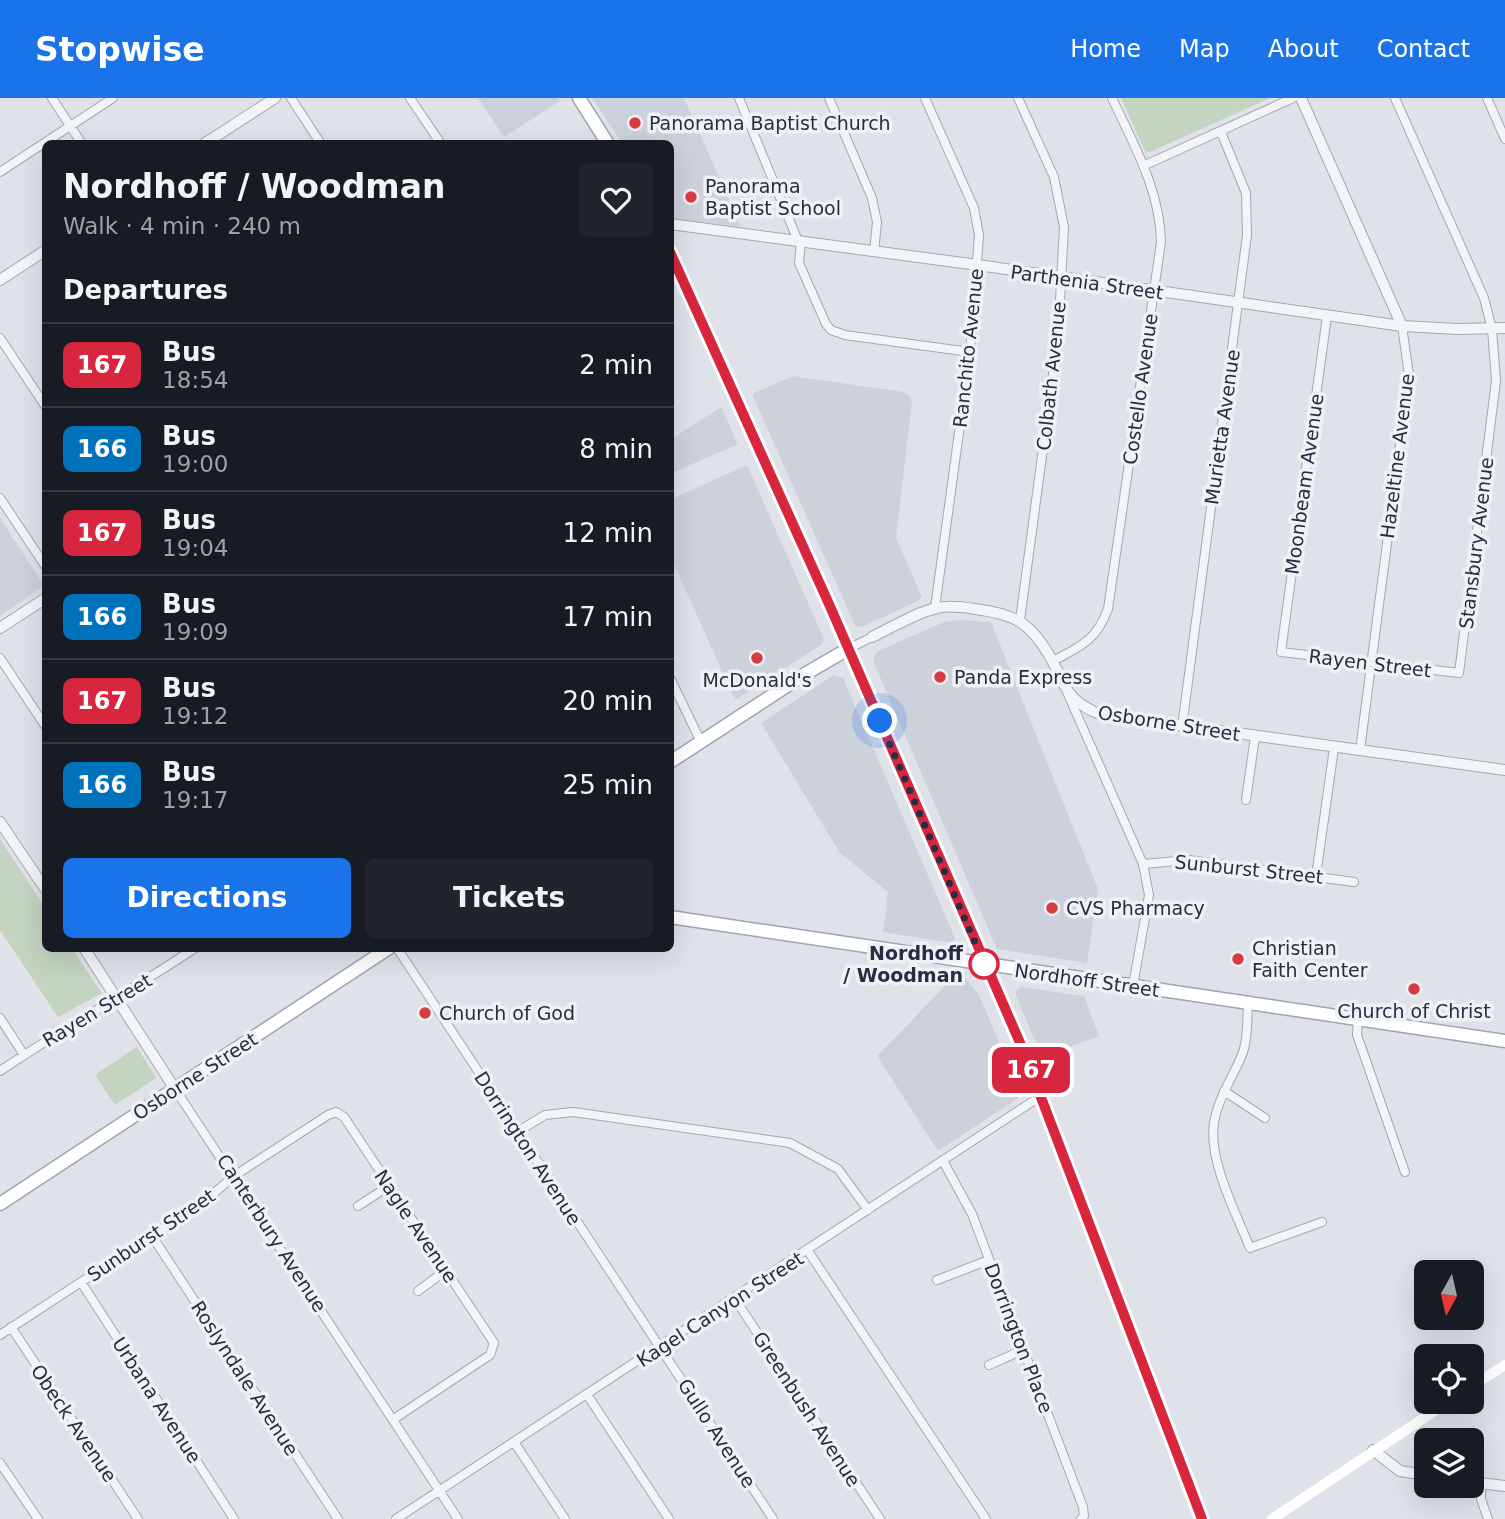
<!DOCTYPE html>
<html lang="en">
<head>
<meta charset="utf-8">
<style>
	:root { --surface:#171b24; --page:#20242c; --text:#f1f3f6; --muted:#9ea1a6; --line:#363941; --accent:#1a73e8 }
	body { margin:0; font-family:"DejaVu Sans",sans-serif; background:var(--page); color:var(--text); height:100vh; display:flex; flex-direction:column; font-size:26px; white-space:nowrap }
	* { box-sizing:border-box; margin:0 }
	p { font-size:23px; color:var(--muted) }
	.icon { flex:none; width:38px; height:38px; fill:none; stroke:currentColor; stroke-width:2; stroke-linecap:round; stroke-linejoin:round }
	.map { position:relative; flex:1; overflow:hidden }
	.panel { position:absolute; left:42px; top:42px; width:632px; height:812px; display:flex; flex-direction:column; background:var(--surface); border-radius:10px; box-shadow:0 7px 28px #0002 }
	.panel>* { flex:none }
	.badge { padding:0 14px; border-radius:10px; font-size:24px; line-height:46px }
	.needle { width:46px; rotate:188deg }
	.controls { position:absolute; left:1414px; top:1162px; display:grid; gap:14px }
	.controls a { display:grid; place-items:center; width:70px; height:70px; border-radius:10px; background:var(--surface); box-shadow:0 7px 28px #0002; font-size:35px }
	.you { position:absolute; width:35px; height:35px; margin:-18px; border:5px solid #fff; border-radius:50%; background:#1a73e8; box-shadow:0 0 0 10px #1a73e833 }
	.map>.badge { position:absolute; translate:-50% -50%; box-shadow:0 0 0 4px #fff }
	h2 { padding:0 21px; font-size:26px; line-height:63px }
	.round { display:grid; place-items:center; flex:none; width:74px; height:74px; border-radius:10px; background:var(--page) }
	.summary { display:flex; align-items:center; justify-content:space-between; height:119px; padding:0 21px }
	h1 { font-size:33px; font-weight:800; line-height:52px }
	.button { display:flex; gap:14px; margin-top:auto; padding:14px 21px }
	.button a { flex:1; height:80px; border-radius:10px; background:var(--accent); color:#fff; font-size:28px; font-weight:800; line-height:80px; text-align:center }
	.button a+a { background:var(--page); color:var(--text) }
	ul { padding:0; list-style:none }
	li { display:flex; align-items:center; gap:21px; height:84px; padding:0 21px; border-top:2px solid var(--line) }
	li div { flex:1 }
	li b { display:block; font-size:26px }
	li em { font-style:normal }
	li .badge { min-width:77px; font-weight:700; text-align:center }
	header { display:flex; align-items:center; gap:42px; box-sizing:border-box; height:98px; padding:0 35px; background:var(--accent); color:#fff }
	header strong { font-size:33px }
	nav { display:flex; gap:38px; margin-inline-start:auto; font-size:24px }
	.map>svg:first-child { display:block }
</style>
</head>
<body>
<header>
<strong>Stopwise</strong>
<nav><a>Home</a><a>Map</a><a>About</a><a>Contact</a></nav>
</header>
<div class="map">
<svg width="1505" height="1421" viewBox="0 0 1505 1421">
	<rect width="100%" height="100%" fill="#dfe2e9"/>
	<path fill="#cdd1dc" d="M 478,0 L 558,0 L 560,3 L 504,39 Z
		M 592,0 L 684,0 L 741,129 L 670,120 L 670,46 L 622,45 Z
		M 793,278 L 903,294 L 909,297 L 912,303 L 896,440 L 922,499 L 916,504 L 861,529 L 856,528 L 854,525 L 752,296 Z
		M 721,309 L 738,346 L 670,376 L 670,342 Z
		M 747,367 L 824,541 L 821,547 L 735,602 L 670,457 L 670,406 L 676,399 Z
		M 0,420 L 43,486 L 42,489 L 0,518 Z
		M 959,522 L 991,524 L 1098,791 L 1087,865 L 997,851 L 874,565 L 874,559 L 878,553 L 944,524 Z
		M 834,577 L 843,580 L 955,840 L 952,845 L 883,834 L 888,794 L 840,755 L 761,625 Z
		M 955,878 L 968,883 L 979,897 L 1021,996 L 1018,1000 L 938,1053 L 877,958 Z
		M 1021,889 L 1084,898 L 1099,938 L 1042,959 L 1016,898 L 1016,893 Z"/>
	<path fill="#c3d4c0" d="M 1121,0 L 1270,0 L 1150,54 L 1145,53 Z
		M 0,741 L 45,810 L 46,850 L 72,851 L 102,895 L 58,919 L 0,832 Z
		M 137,949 L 156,980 L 115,1007 L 95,977 Z"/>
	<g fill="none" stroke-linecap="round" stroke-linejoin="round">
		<g stroke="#a4a8b4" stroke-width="10">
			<path id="minor" d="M 52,0 L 82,46
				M 291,0 L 321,46
				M 410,0 L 441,46
				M 739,0 L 798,143
				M 829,0 L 872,100 L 877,124 L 874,154
				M 925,0 L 974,110 L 979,137 L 970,254 L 935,510
				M 1018,0 L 1054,79 L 1064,129 L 1058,239 L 1020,522
				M 1487,0 L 1505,41
				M 1143,68 L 1293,0
				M 0,74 L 113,0
				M 801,143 L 799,165 L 826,226 L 831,232 L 845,237 L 970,254
				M 1327,218 L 1281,554 L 1459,575 L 1496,283 L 1492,231 L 1484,200 L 1395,0
				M 0,240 L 46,309
				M 0,400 L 46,469
				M 848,551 L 872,539
				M 0,560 L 46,629
				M 1053,563 C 1081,548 1096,543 1108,511 L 1161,144 C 1160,92 1134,47 1112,0
				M 670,580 L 701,644
				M 1067,594 L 1143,766 L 1149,797 L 1133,888
				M 1182,629 L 1247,137 L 1246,95 L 1221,34
				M 1360,652 L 1409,277 L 1402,228
				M 1246,702 L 1255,639
				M 1143,766 L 1189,762 L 1354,784
				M 1316,778 L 1334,650
				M 397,850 L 773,1421
				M 1248,905 C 1247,921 1248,940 1243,954 C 1234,978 1218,999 1214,1025 C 1208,1062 1236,1115 1250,1150 L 1322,1124
				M 0,920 L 24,957
				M 1358,921 L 1357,937 L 1405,1074
				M 0,973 C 64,930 131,893 195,850
				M 175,991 L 458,1421
				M 1224,993 L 1265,1020
				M 517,1034 L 545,1017 L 573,1014 L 790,1045 L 838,1071 L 868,1112
				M 943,1063 L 972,1116 L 1083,1409 L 1084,1418 L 1081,1421
				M 358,1108 L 389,1088
				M 152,1138 L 338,1421
				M 808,1153 L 986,1421
				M 937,1182 L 989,1162
				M 81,1184 L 234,1421
				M 418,1193 L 445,1173
				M 735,1201 L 880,1421
				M 11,1229 L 138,1421
				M 0,1237 L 205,1103 L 234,1078 L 328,1017 L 336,1014 L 344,1019 L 494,1245 L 490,1257 L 394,1321
				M 989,1267 L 1023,1252
				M 588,1298 L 669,1421
				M 514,1344 L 565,1421
				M 0,1365 L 38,1421
				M 1481,1385 L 1481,1401 L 1488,1421
				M 396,1421 L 1041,998"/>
		</g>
		<g stroke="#a4a8b4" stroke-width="12">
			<path id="tertiary" d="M 1301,0 L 1402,228
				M 204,46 L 275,0
				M 670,126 L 978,167 L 1402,228 L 1458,231 L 1505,230
				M 0,182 L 46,152
				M 0,530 L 46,500
				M 872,539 C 891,530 917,514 937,510 C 949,507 963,509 975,511 C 1013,516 1029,523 1049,557 C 1067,588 1063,600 1099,616 L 1505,672
				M 0,724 L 46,792
				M 84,850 L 175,991
				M 1373,1352 L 1400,1373 L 1426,1377
				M 1472,1384 L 1505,1388"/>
		</g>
		<g stroke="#9ea4b6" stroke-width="15">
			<path id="primary" d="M 579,0 L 608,46
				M 670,154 L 829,506 L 1021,947 L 1202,1421
				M 670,664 L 805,576 L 848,551
				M 670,819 L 1505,943
				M 0,1106 L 389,850"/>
		</g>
		<use href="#minor" stroke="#f2f4f7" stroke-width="8"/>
		<use href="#tertiary" stroke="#f2f4f7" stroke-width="10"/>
		<path stroke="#fff" stroke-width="10" d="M 1472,1288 L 1505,1267
			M 1272,1421 L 1448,1304"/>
		<use href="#primary" stroke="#fff" stroke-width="12"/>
	</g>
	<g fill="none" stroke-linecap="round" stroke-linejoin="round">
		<g stroke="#fff" stroke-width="16">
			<path id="line" d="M 670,154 L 829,506 L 1021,947 L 1202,1421"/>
		</g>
		<use href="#line" stroke="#d7263d" stroke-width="10"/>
		<path stroke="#272d42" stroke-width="7" stroke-dasharray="0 12.6" d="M 880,623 L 984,866"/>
	</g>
	<g fill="#d53e41" stroke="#eff1f7" stroke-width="2.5">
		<circle cx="635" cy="25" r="7"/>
		<circle cx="691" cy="99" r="7"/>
		<circle cx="757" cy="560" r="7"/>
		<circle cx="940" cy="579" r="7"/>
		<circle cx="1052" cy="810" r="7"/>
		<circle cx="1238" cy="861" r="7"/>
		<circle cx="1414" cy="891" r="7"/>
		<circle cx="425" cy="915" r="7"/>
	</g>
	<circle fill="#fff" stroke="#d7263d" stroke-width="3.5" cx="984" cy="866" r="14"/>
	<g text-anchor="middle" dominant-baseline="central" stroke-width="7" stroke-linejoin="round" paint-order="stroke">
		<g font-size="19" fill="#272d42" stroke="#eff1f7" text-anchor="start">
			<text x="649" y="25">Panorama Baptist Church</text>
			<text x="705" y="88">Panorama<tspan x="705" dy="22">Baptist School</tspan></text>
			<text x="954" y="579">Panda Express</text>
			<text x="757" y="582" text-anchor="middle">McDonald's</text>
			<text x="1066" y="810">CVS Pharmacy</text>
			<text x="1252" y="850">Christian<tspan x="1252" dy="22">Faith Center</tspan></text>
			<text x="1414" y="913" text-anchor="middle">Church of Christ</text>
			<text x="439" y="915">Church of God</text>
		</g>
		<g font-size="19" fill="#272d42" stroke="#eff1f7">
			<text transform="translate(1087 184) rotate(8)">Parthenia Street</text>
			<text transform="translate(968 250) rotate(-84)">Ranchito Avenue</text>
			<text transform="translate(1051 278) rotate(-84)">Colbath Avenue</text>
			<text transform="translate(1140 291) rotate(-82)">Costello Avenue</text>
			<text transform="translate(1222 329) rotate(-82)">Murietta Avenue</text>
			<text transform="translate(1397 358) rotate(-83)">Hazeltine Avenue</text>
			<text transform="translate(1304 386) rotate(-82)">Moonbeam Avenue</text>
			<text transform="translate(1476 445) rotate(-83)">Stansbury Avenue</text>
			<text transform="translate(1370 565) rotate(7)">Rayen Street</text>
			<text transform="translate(1169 625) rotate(9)">Osborne Street</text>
			<text transform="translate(1249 771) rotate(6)">Sunburst Street</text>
			<text transform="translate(1087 882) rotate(8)">Nordhoff Street</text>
			<text transform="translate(97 912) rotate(-31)">Rayen Street</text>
			<text transform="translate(195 978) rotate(-33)">Osborne Street</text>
			<text transform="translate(528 1050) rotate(57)">Dorrington Avenue</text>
			<text transform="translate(416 1128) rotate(56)">Nagle Avenue</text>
			<text transform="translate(272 1135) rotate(57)">Canterbury Avenue</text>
			<text transform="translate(151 1137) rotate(-34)">Sunburst Street</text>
			<text transform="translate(720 1211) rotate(-33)">Kagel Canyon Street</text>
			<text transform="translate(1019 1240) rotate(69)">Dorrington Place</text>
			<text transform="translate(245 1280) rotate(57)">Roslyndale Avenue</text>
			<text transform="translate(157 1302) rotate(57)">Urbana Avenue</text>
			<text transform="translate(807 1311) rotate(57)">Greenbush Avenue</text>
			<text transform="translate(74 1325) rotate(56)">Obeck Avenue</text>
			<text transform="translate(717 1335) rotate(57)">Gullo Avenue</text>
		</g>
		<g font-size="19" font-weight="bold" fill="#272d42" stroke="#eff1f7" text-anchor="end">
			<text x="963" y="855">Nordhoff<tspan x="963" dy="22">/ Woodman</tspan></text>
		</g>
	</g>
</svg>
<div class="controls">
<a><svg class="needle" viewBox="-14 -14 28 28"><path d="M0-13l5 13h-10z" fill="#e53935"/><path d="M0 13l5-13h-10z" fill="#9ea1a6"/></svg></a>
<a><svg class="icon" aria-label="locate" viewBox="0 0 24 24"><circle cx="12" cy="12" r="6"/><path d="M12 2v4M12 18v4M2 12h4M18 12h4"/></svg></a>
<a><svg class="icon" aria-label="layers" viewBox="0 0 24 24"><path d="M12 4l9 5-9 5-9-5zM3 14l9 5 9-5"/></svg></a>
</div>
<div class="you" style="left:880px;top:623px"></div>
<b class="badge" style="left:1031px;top:972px;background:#d7263d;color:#fff">167</b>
<section class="panel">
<div class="summary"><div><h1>Nordhoff / Woodman</h1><p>Walk · 4 min · 240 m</p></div><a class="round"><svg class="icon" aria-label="heart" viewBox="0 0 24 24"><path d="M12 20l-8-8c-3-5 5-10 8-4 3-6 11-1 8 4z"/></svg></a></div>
<h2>Departures</h2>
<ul>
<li><span class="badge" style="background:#d7263d;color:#fff">167</span><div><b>Bus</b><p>18:54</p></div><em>2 min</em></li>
<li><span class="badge" style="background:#0072bc;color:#fff">166</span><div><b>Bus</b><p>19:00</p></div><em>8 min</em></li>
<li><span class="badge" style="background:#d7263d;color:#fff">167</span><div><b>Bus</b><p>19:04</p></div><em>12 min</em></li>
<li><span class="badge" style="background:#0072bc;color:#fff">166</span><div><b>Bus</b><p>19:09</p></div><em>17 min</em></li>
<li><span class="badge" style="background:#d7263d;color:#fff">167</span><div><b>Bus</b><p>19:12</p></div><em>20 min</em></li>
<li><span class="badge" style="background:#0072bc;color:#fff">166</span><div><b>Bus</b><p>19:17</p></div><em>25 min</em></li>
</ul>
<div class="button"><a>Directions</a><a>Tickets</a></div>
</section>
</div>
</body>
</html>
